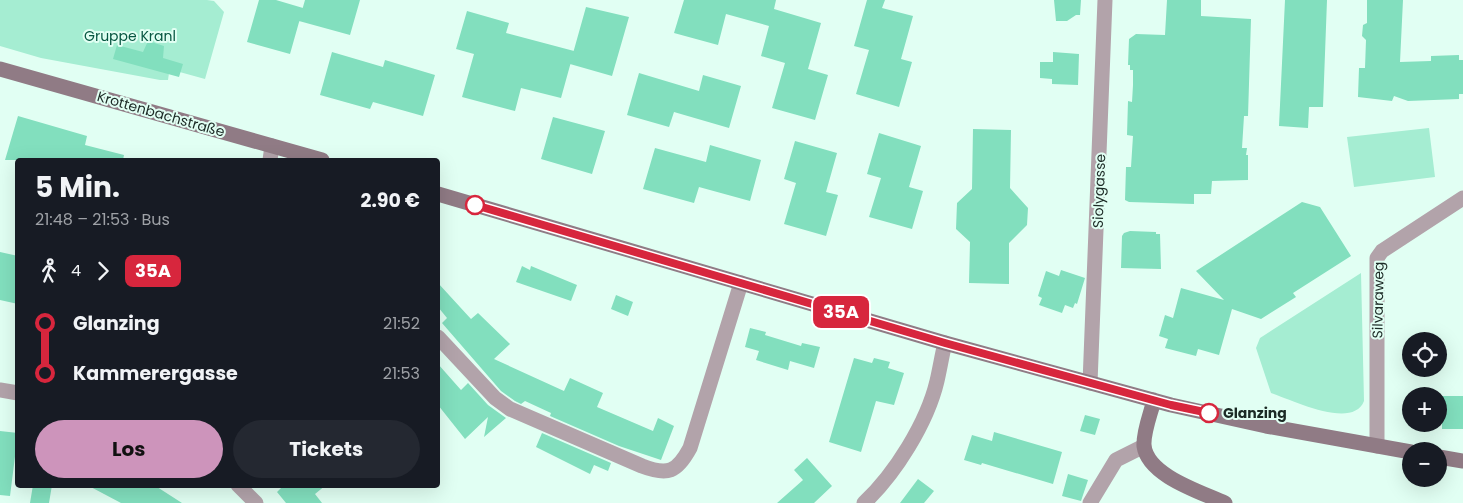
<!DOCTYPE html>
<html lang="de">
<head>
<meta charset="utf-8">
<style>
	:root { --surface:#171b24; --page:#242831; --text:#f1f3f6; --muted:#9ea1a6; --accent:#cd94bb }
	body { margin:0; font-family:Poppins,sans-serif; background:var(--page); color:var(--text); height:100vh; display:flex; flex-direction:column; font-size:19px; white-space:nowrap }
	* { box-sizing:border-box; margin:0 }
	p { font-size:16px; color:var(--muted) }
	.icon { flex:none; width:28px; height:28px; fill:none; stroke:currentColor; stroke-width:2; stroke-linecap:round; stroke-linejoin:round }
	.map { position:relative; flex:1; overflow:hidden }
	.side { position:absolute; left:15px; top:158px; width:425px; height:330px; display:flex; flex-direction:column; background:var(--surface); border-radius:5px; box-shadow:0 5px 20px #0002 }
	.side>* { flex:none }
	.badge { padding:0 10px; border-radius:8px; font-size:18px; line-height:32px }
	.fabs { position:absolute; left:1402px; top:332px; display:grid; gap:10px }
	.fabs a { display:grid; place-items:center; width:45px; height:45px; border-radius:50%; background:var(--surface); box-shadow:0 5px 20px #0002; font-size:25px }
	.map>.badge { position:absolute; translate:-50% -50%; box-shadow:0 0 0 2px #fff }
	.legs { display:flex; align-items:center; gap:8px; height:55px; padding:0 20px; font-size:16px }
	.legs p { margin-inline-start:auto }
	.overview { display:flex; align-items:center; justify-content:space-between; height:85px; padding:0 20px }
	h1 { font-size:28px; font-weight:700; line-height:38px }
	.primary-button { display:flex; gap:10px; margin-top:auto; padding:10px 20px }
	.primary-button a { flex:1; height:58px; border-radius:30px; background:var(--accent); color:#111; font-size:20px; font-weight:700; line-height:58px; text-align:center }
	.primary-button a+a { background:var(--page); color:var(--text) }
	ul { padding:0 20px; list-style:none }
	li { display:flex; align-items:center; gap:18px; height:50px; font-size:19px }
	li i { display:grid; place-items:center; width:8px; height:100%; margin:0 6px; background:currentColor }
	li i::after { content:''; width:12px; height:12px; margin:-6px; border:4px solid; border-radius:50%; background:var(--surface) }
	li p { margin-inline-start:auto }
	li:first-child i { background:linear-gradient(#0000 50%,currentColor 0) }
	li:last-child i { background:linear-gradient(currentColor 50%,#0000 0) }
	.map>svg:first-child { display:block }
</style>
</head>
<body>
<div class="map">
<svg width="1463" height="503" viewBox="0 0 1463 503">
	<rect width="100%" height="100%" fill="#e1fff3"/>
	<path fill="#a5edd2" d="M 0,0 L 207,0 L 214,1 L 224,12 L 205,79 L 176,71 L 169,73 L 168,80 L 160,80 L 41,58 L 0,46 Z
		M 1429,128 L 1435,177 L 1354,187 L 1347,137 Z
		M 1361,273 L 1364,401 C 1353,430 1292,400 1271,393 L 1256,348 L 1260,338 Z"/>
	<path fill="#82dfbe" d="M 259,0 L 276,0 L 303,8 L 290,54 L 247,42 Z
		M 305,0 L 360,0 L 350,35 L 299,21 Z
		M 684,0 L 776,0 L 774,9 L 821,23 L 808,69 L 828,75 L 815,120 L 772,108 L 785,63 L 761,56 L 769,26 L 726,14 L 718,45 L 674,33 Z
		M 867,0 L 885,0 L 882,8 L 913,16 L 901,59 L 912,62 L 899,107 L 856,94 L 869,50 L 854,46 Z
		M 1054,0 L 1081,0 L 1080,15 L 1076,15 L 1067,21 L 1056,21 Z
		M 1167,0 L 1201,0 L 1201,16 L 1251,19 L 1248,116 L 1244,116 L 1242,148 L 1247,148 L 1246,155 L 1248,155 L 1248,180 L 1212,181 L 1211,194 L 1194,194 L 1194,204 L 1129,202 L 1125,200 L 1126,167 L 1131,167 L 1133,136 L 1127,135 L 1128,101 L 1132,102 L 1133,85 L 1133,70 L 1130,70 L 1130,65 L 1128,65 L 1129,39 L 1136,34 L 1165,35 Z
		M 1285,0 L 1327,0 L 1323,107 L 1309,107 L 1308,128 L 1279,126 Z
		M 1367,0 L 1403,0 L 1400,62 L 1431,61 L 1431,56 L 1459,55 L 1459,60 L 1463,60 L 1463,94 L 1459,94 L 1459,99 L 1408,101 L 1394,96 L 1392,101 L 1358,97 L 1359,68 L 1365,68 L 1366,40 L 1362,36 L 1363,25 L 1367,23 Z
		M 586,7 L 629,17 L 612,76 L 570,64 Z
		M 467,11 L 509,23 L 506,33 L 574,51 L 561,98 L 521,88 L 515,111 L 462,97 L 474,54 L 456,49 Z
		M 148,41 L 164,46 L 163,58 L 183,64 L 179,77 L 113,59 L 117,45 L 143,52 Z
		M 332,52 L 383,67 L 385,60 L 435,75 L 423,116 L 373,102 L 370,109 L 320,95 Z
		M 1053,52 L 1079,54 L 1078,85 L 1052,84 L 1052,79 L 1040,78 L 1040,62 L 1053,62 Z
		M 639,73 L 699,91 L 703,75 L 741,86 L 729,128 L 674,112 L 669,127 L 627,115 Z
		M 18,116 L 87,136 L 85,145 L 124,155 L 123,160 L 5,160 Z
		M 553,117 L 605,131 L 592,174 L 541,159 Z
		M 973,129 L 1011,130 L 1010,188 L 1028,208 L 1027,225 L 1009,243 L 1009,284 L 969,283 L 970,242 L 956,229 L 957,203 L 972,189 Z
		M 879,133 L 921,146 L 909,187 L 923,191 L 912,229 L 869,217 L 881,178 L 867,174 Z
		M 795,141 L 837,153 L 826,192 L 838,195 L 826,236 L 784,224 L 796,183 L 784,179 Z
		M 710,145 L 761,160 L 750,201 L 699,187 L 694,203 L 643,189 L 655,148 L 706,162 Z
		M 1302,202 L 1320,207 L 1351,256 L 1293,293 L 1296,297 L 1261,319 L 1232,309 L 1219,355 L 1198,349 L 1196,356 L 1165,348 L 1168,339 L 1159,336 L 1165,315 L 1173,318 L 1181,288 L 1224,300 L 1196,271 Z
		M 1130,231 L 1156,232 L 1156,234 L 1160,234 L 1161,269 L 1121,268 L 1122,236 L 1124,233 Z
		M 0,252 L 18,256 L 18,304 L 0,300 Z
		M 522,266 L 530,270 L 531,266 L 577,285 L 571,301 L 516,282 Z
		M 1061,270 L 1085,278 L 1077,304 L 1075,303 L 1073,308 L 1065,305 L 1062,313 L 1039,305 L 1042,298 L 1038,296 L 1046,271 L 1059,276 Z
		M 438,283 L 471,319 L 478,313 L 510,344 L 494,359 L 564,391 L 570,378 L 603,393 L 597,407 L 653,431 L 658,418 L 674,426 L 661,460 L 619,446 L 550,416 L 551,413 L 525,401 L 521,404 L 515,401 L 501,391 L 442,323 L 447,318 L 438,307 Z
		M 616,295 L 633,302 L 628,316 L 611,309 Z
		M 750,328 L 766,332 L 765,335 L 801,346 L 802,343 L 820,347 L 814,368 L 790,361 L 788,370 L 756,360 L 759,351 L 745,347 Z
		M 854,358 L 872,363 L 874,358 L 890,362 L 888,368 L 904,373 L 894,405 L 876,401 L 861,452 L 829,442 Z
		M 438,364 L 461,390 L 468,383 L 488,405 L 506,418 L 484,437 L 488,417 L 465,439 L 438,405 Z
		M 1442,396 L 1463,396 L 1463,429 L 1442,429 Z
		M 1085,415 L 1100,419 L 1095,435 L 1080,431 Z
		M 0,431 L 18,433 L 10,496 L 0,495 Z
		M 994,432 L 1062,452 L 1053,484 L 982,463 L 981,465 L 964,460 L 972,435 L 992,441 Z
		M 542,433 L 611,463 L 608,471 L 594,465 L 590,474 L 536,447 Z
		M 807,458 L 832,486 L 814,503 L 777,503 L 803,480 L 794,470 Z
		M 1068,474 L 1088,480 L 1081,501 L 1062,496 Z
		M 918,479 L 934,491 L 924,503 L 900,503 Z
		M 33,485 L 52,485 L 49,503 L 30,503 Z
		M 87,485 L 154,485 L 182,503 L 121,503 Z
		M 284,485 L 326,485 L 315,494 L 322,503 L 286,503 L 277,492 Z"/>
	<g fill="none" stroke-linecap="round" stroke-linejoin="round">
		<path stroke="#b2a3aa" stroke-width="15" d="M 270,160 L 272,146
			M 438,337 L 495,398 L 510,409 L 642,466 C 668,476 677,472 690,448 L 741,283
			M 1090,383 L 1105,0
			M 0,390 L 18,393
			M 1377,446 L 1377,258 L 1382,251 L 1463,198
			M 238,485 L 256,503
			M 864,503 C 895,474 927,423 937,381 C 940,368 942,355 945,343
			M 1090,503 L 1116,460 L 1144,446"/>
		<path stroke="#907b85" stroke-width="15" d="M 0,69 L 322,160
			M 438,194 L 945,343 L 1171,405 L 1266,426 L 1411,452
			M 1154,400 C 1151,413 1143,432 1144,446 C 1148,476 1201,492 1225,503
			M 1439,457 L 1463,461"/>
	</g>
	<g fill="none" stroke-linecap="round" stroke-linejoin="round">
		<g stroke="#fff" stroke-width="11">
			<path id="line-1" d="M 475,205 L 945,343 L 1171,405 L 1209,413"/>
		</g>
		<use href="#line-1" stroke="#d7263d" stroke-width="8"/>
	</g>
	<g fill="#fff" stroke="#d7263d" stroke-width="2.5">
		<circle cx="475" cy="205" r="9"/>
		<circle cx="1209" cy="413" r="9"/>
	</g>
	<g text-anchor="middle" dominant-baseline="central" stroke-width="4" stroke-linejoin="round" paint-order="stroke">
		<g font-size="14" fill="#065641" stroke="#e1fff3">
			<text x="130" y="36">Gruppe Kranl</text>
		</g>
		<g font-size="14" fill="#1c2a25" stroke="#e1fff3">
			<text transform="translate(161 114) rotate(16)">Krottenbachstraße</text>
			<text transform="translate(1099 191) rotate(-88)">Siolygasse</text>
			<text transform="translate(1378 300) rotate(-89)">Silvaraweg</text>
		</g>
		<g font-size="14" font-weight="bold" fill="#1c2a25" stroke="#e1fff3" text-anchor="start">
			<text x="1223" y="413">Glanzing</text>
		</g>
	</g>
</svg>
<div class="fabs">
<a><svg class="icon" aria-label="locate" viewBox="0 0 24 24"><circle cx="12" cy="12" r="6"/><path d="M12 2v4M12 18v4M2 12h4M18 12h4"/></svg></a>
<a>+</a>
<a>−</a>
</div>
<b class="badge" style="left:841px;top:312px;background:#d7263d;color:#fff">35A</b>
<section class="side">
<div class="overview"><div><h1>5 Min.</h1><p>21:48 – 21:53 · Bus</p></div><b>2.90 €</b></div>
<div class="legs"><svg class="icon" aria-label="walk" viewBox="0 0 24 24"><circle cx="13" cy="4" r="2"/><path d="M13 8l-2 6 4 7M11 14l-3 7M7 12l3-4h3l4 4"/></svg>4<svg class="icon" aria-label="forward" viewBox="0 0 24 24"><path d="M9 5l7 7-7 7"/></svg><b class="badge" style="background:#d7263d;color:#fff">35A</b></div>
<ul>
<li><i style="color:#d7263d"></i><b>Glanzing</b><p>21:52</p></li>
<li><i style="color:#d7263d"></i><b>Kammerergasse</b><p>21:53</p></li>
</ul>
<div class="primary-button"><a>Los</a><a>Tickets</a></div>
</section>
</div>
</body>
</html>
